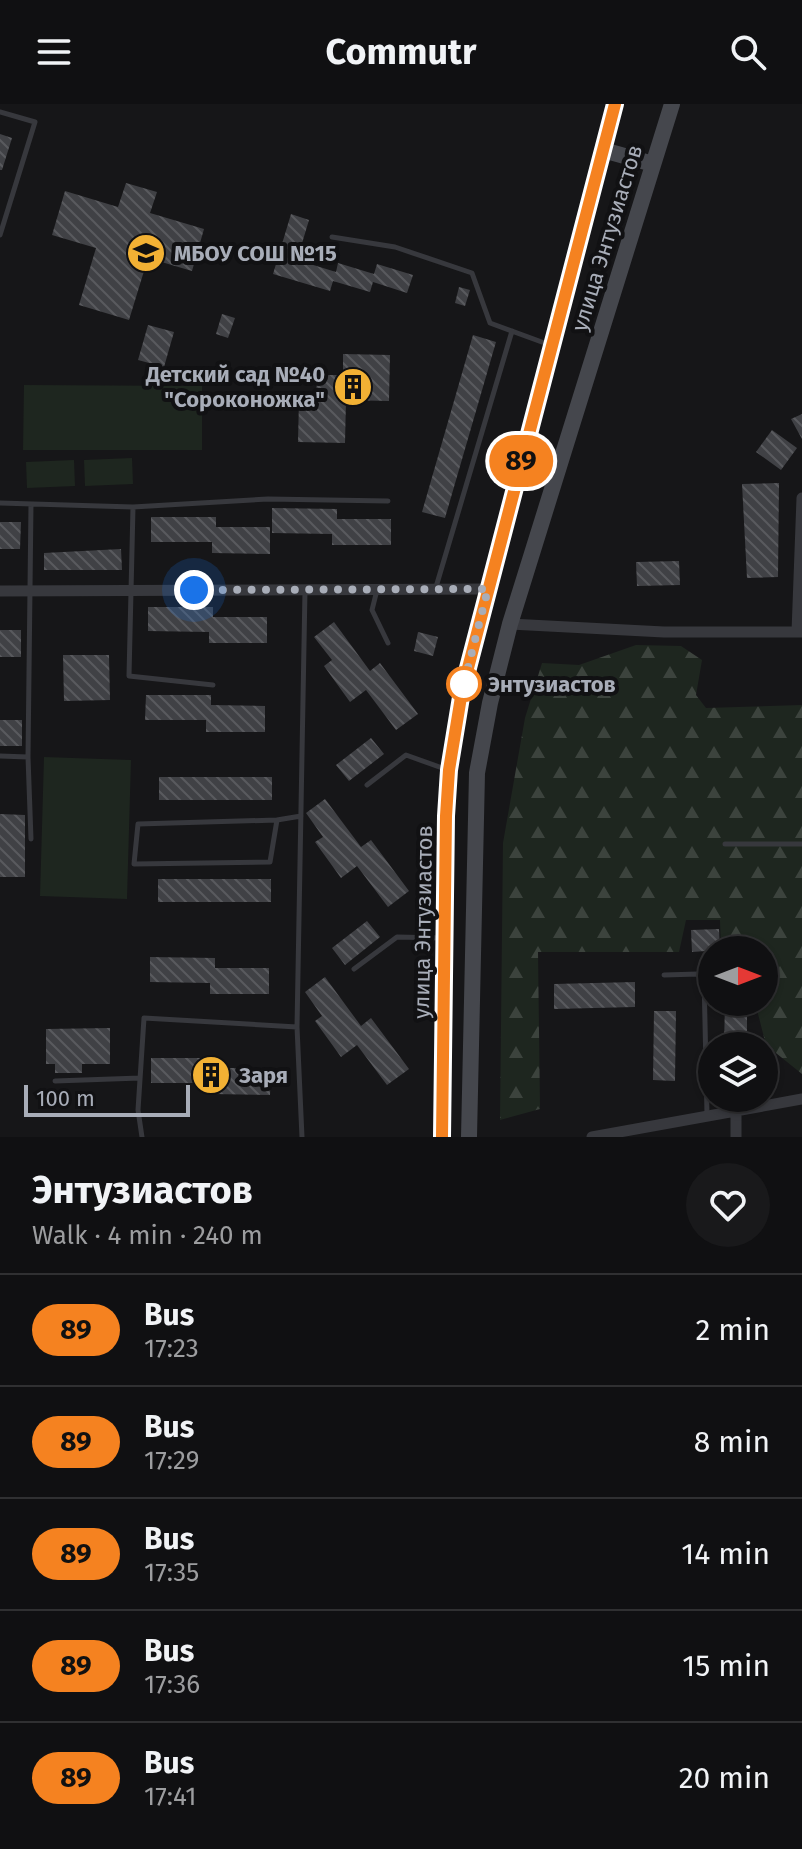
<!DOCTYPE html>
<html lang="en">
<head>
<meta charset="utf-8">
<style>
	:root { --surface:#101012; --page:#19191b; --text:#f1f3f6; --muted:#9c9d9f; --line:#303032 }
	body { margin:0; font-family:"Fira Sans",sans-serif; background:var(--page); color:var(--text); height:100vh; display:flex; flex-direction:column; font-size:30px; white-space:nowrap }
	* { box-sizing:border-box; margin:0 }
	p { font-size:26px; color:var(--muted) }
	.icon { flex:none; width:44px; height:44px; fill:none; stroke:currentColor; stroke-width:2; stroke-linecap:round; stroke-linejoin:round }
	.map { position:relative; height:1033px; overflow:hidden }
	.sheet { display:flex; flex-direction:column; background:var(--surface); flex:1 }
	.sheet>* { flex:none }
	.badge { padding:0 16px; border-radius:26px; font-size:28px; line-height:52px }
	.needle { width:52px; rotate:90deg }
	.controls { position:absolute; left:698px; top:832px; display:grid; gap:16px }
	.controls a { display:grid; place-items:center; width:80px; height:80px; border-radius:50%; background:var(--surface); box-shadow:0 2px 6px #0004,0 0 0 2px var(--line); font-size:40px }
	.scale { position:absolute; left:24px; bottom:20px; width:166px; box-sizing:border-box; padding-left:8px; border:4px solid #a8adb8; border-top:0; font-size:22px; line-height:28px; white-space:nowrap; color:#a8adb8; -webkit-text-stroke:6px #111113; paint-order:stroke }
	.you { position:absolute; width:40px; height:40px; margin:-20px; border:6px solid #fff; border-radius:50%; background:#1a73e8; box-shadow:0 0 0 12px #1a73e833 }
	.map>.badge { position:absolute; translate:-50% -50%; box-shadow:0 0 0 4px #fff }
	.round { display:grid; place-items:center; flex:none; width:84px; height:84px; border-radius:42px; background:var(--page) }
	.overview { display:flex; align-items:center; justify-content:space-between; height:136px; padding:0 32px }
	h1 { font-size:38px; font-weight:700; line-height:60px }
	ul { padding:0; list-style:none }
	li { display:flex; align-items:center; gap:24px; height:112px; padding:0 32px; border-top:2px solid var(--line) }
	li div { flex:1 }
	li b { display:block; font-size:30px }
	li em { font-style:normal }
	li .badge { min-width:88px; font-weight:700; text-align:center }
	header { display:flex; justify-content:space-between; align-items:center; height:104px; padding:0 32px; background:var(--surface); font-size:36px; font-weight:700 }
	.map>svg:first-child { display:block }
</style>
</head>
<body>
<header><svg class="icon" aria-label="menu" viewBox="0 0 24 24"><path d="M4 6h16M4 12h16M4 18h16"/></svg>Commutr<svg class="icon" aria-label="search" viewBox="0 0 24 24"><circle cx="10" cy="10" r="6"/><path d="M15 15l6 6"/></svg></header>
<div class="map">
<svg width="802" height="1033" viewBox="0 0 802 1033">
	<defs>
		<pattern id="forest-firs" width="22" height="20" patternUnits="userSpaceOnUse" patternTransform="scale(2)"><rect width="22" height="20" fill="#1e261f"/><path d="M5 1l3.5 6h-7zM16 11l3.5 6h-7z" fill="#3c433d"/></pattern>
		<pattern id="building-back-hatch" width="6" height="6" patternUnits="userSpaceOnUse" patternTransform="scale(2)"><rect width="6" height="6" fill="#404145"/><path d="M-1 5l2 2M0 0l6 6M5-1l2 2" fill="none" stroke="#595a5e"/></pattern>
	</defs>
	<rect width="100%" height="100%" fill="#161618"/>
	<path fill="url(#forest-firs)" d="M 636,541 L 681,542 L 702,556 L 696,591 L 706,604 L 802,601 L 802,970 L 766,941 L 755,898 L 764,898 L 764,846 L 721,846 L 720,816 L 686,816 L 679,848 L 538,848 L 540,1005 L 500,1016 L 503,739 L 525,614 L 542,559 L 579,561 Z"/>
	<path fill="#1e261f" d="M 24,281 L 202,282 L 202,346 L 23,346 Z
		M 132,354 L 133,380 L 85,382 L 84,356 Z
		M 74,356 L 75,382 L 27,384 L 26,358 Z
		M 44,653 L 131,656 L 127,795 L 40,792 Z"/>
	<path fill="url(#building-back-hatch)" d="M 0,30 L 12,34 L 2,66 L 0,66 Z
		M 126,79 L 157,88 L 150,109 L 204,125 L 192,167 L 148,154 L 129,216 L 79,201 L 96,144 L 52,131 L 65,87 L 118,103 Z
		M 291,110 L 309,116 L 297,156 L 336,168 L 338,159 L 374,170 L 377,160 L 413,171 L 407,189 L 373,178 L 370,188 L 333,177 L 330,187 L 273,170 Z
		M 459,183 L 470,186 L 465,202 L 455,199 Z
		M 222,210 L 235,214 L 228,234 L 216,230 Z
		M 148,221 L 174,228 L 164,263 L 138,256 Z
		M 473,231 L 496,238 L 445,414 L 422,408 Z
		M 343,250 L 390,251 L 389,297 L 346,296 L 345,339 L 298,338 L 299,295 L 316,295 L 317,271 L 343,271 Z
		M 802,310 L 802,335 L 791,315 Z
		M 772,326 L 797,344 L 781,366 L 756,348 Z
		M 779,379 L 778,473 L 747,474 L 742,380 Z
		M 272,404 L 337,405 L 337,415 L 391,415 L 391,441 L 332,441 L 332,430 L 272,429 Z
		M 151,413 L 216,413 L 216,423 L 270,423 L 270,450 L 212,449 L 212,438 L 151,438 Z
		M 0,418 L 21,418 L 20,445 L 0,445 Z
		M 121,445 L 122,466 L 44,466 L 44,449 Z
		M 679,457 L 680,481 L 637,482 L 636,458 Z
		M 148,503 L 213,503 L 213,513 L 267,513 L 267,539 L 209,539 L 209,528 L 148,527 Z
		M 334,518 L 370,567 L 380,559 L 418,610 L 396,626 L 366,586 L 350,598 L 324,562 L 332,556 L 314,533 Z
		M 0,526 L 21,526 L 21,553 L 0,553 Z
		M 418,528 L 438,533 L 433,552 L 414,547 Z
		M 63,551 L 109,551 L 110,596 L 64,597 Z
		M 146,591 L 211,591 L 211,601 L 265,602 L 265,628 L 206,628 L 206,616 L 145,616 Z
		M 0,616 L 22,616 L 22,642 L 0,642 Z
		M 371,634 L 384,650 L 349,677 L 336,661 Z
		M 159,673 L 272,673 L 272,696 L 159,696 Z
		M 325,695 L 361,743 L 371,736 L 409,787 L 388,803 L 357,762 L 341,774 L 315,738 L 323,733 L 306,709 Z
		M 0,710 L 25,711 L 25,773 L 0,773 Z
		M 158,775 L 271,775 L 271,798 L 158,798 Z
		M 367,817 L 380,833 L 345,861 L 332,844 Z
		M 719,825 L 720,846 L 692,848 L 691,826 Z
		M 150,853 L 215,854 L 215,864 L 269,864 L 269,890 L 210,890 L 210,879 L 150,878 Z
		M 325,873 L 361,922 L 371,914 L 409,965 L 387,981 L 357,941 L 341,953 L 315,917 L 322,912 L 305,888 Z
		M 635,878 L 635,903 L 554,905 L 554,880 Z
		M 725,899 L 747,899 L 747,942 L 724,942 Z
		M 654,907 L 676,907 L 675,977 L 653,976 Z
		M 110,924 L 110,960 L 82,960 L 82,969 L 55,969 L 55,960 L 46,960 L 46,925 Z
		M 151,954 L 217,954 L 217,964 L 271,964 L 270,991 L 212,990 L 212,979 L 151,979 Z"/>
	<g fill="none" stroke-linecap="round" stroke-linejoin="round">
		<path stroke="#37383d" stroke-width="5" d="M 0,8 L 35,18 L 0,131
			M 332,133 L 395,143 L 472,169 L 490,219 L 550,241
			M 0,399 L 133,403
			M 31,400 L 28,653 L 31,735
			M 436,483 L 512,227
			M 377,486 L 372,506 L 388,539
			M 213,581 L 129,572 L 133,403 L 268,395 L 388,397
			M 0,652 L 28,653
			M 367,681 L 406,651 L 445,665
			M 277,716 L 138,720 L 134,760 L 270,758 L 277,716 L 301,712
			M 725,740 L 802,740
			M 354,865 L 397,833 L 443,834
			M 664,871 L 698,870 L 704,873 L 707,1010
			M 297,923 L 302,1033
			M 55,977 L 140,974
			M 142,1033 L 138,1006 L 144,914 L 297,923 L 305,486"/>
		<path stroke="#37383d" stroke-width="11" d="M 0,487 L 488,485
			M 510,520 L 664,528 L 802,528
			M 797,528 L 802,394
			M 592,1033 L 802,995
			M 736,1033 L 736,1006"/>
		<path stroke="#45474d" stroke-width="16" d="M 603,46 L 653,60
			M 442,1033 L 446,712 L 449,666 L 462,587 L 615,0
			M 469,1033 L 477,669 L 490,599 L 510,520 L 672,0"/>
	</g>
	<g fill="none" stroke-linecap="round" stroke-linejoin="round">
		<g stroke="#fff" stroke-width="18">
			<path id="line" d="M 442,1033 L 446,712 L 449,666 L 462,587 L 615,0"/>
		</g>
		<use href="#line" stroke="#f58220" stroke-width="12"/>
		<path stroke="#a8adb8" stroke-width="8" stroke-dasharray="0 14.4" d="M 194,486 L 488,485 L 462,587 L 464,580"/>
	</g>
	<defs>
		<g id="school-disc" transform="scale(2)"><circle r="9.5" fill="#f2b134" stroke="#111113"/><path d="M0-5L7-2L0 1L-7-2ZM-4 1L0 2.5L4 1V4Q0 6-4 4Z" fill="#111"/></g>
		<g id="building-disc" transform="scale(2)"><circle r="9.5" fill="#f2b134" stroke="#111113"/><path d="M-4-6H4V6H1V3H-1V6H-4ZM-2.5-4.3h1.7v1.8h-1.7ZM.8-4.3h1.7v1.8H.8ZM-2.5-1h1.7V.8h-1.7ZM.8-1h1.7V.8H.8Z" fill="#111"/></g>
	</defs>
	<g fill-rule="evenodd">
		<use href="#school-disc" x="146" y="149"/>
		<use href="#building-disc" x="353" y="283"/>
		<use href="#building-disc" x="211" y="971"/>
	</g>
	<circle fill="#fff" stroke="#f58220" stroke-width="4" cx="464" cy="580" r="16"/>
	<g text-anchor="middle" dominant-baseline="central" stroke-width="8" stroke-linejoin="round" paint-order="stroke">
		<g font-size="22" fill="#a8adb8" stroke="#111113">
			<text transform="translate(607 134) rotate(-73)">улица Энтузиастов</text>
			<text transform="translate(423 818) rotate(-89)">улица Энтузиастов</text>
		</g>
		<g font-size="22" font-weight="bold" fill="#a8adb8" stroke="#111113" text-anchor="start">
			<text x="174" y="149">МБОУ СОШ №15</text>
			<text x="325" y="270" text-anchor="end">Детский сад №40<tspan x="325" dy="25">"Сороконожка"</tspan></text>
			<text x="239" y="971">Заря</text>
		</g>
		<g font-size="22" font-weight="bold" fill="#a8adb8" stroke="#111113" text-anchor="start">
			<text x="488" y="580">Энтузиастов</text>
		</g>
	</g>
</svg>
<div class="controls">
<a><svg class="needle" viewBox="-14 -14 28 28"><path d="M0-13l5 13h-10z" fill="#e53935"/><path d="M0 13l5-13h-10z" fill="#9c9d9f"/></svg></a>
<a><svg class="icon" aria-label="layers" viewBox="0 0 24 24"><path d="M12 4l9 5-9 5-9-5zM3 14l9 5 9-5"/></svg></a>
</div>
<div class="scale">100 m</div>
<div class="you" style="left:194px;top:486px"></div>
<b class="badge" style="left:521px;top:357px;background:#f58220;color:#111">89</b>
</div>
<section class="sheet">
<div class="overview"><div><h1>Энтузиастов</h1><p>Walk · 4 min · 240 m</p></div><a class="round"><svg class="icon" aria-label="heart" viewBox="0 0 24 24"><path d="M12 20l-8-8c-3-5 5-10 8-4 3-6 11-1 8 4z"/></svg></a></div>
<ul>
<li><span class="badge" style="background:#f58220;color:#111">89</span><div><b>Bus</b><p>17:23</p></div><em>2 min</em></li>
<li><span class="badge" style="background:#f58220;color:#111">89</span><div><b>Bus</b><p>17:29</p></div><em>8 min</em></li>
<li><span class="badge" style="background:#f58220;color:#111">89</span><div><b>Bus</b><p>17:35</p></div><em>14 min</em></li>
<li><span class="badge" style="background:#f58220;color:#111">89</span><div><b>Bus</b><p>17:36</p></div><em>15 min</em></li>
<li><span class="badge" style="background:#f58220;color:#111">89</span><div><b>Bus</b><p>17:41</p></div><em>20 min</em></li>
</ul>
</section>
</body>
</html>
